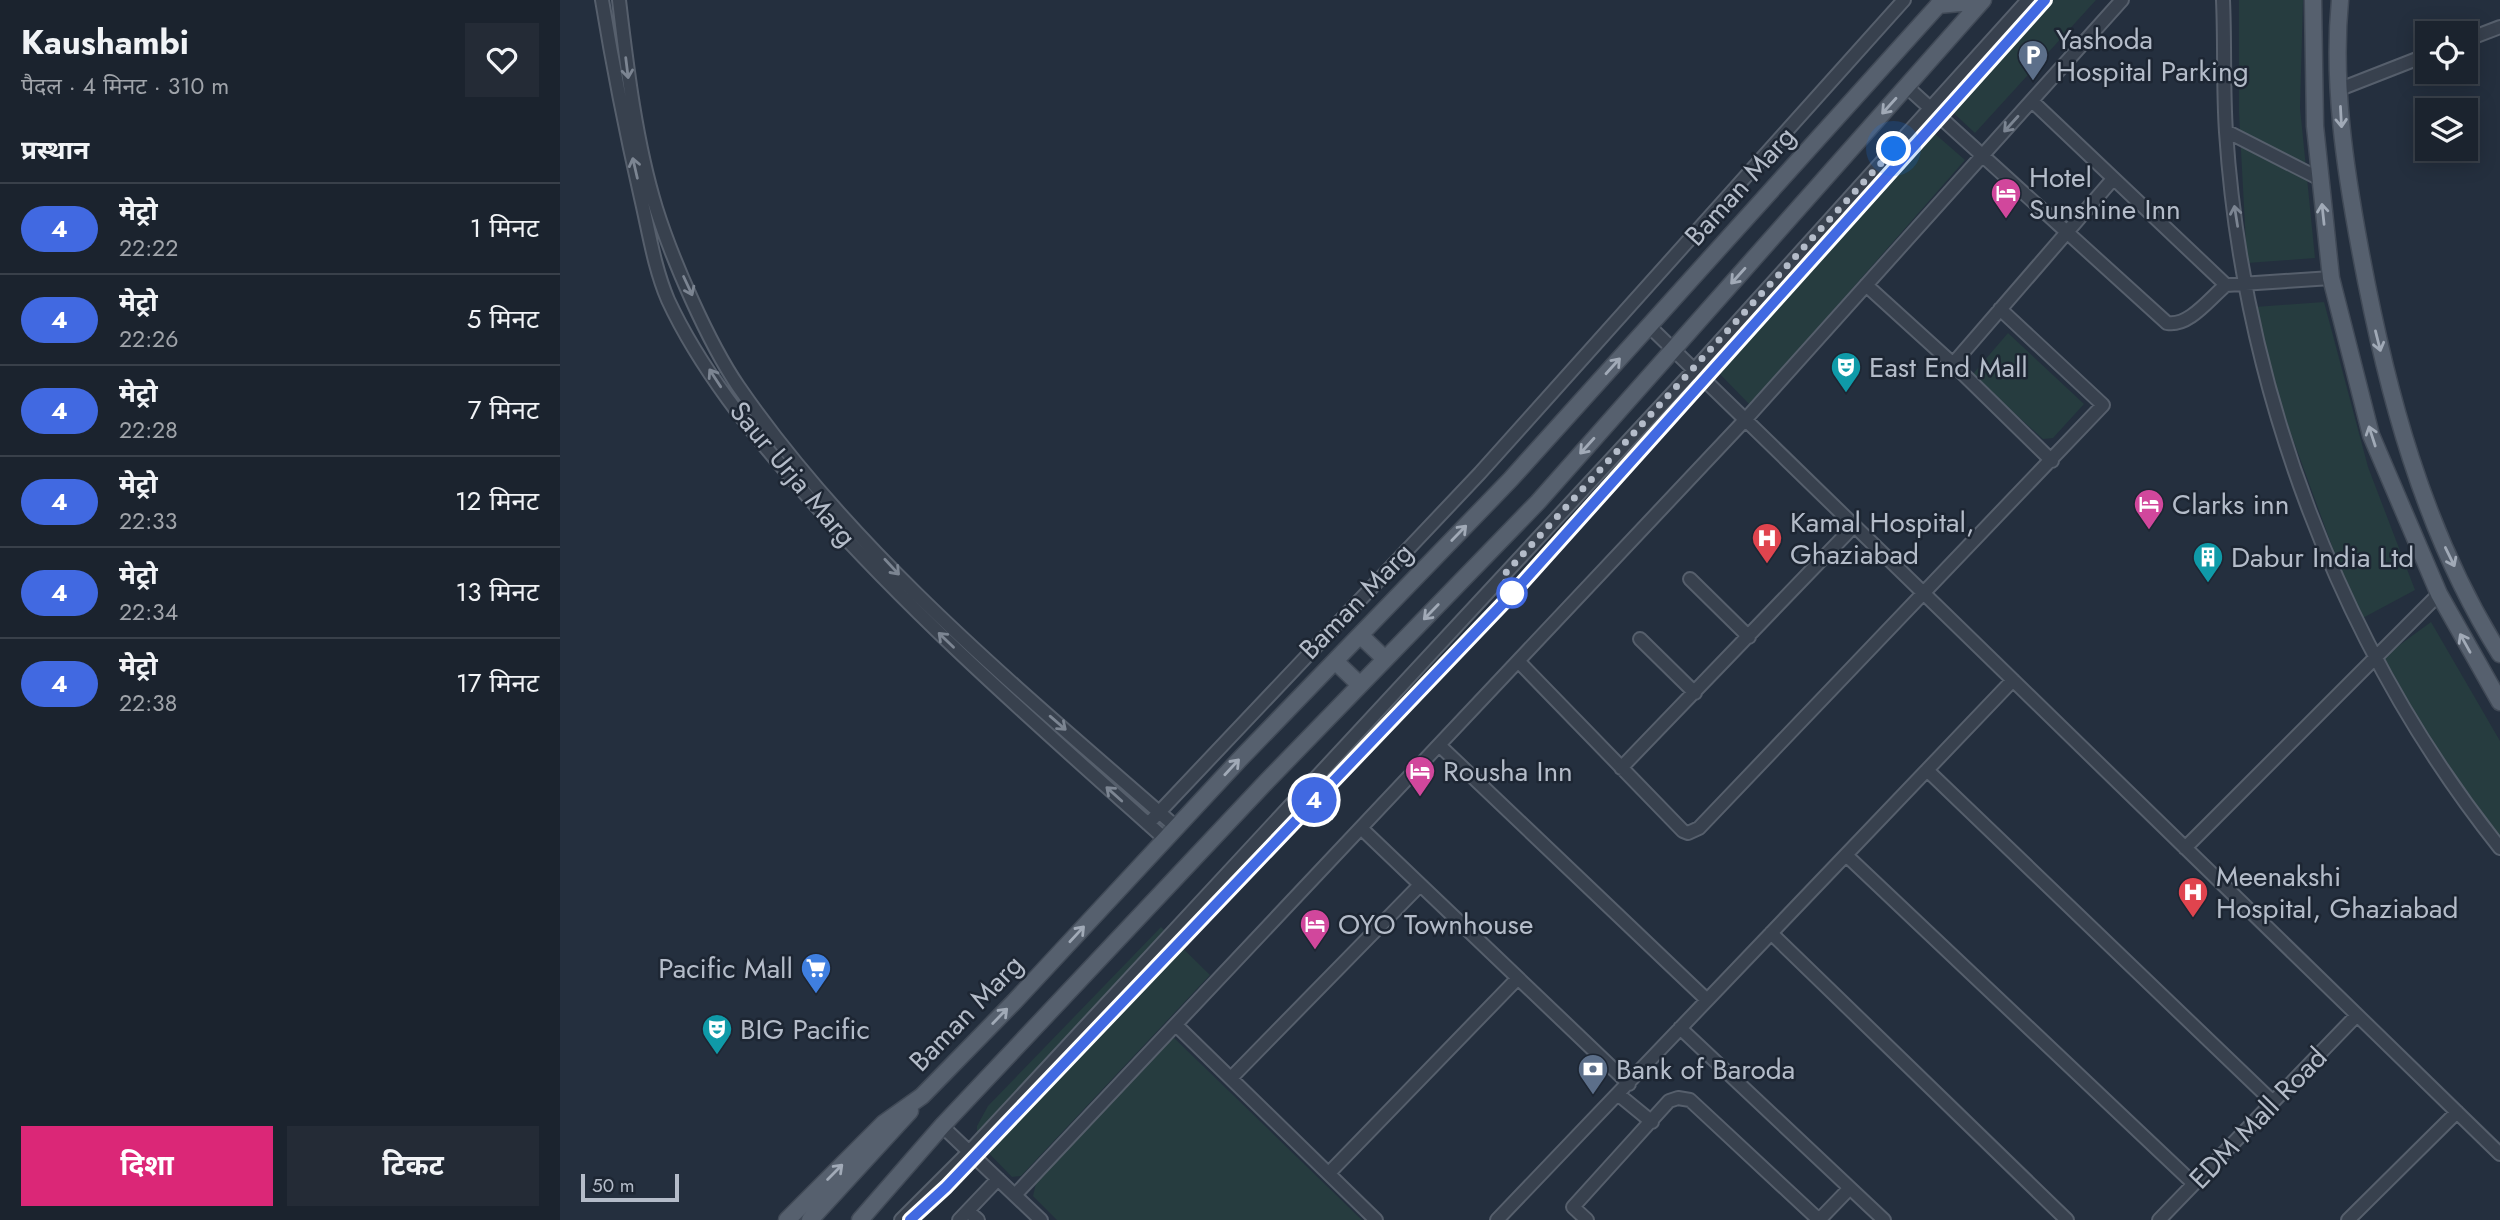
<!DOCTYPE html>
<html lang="hi">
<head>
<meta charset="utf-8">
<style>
	:root { --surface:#1b232e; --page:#242b36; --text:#f1f3f6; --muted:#a0a4aa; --line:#39404a; --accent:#db2777 }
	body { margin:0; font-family:Jost,"Noto Sans Devanagari",sans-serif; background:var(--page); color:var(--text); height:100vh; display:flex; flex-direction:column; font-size:26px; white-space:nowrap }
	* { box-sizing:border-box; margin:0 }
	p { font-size:23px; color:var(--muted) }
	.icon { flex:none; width:38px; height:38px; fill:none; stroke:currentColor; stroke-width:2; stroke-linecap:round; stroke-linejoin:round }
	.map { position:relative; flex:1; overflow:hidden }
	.side { display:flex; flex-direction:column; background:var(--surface); width:560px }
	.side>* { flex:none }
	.badge { padding:0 14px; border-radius:23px; font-size:24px; line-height:46px }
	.fabs { position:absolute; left:1855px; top:21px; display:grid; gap:14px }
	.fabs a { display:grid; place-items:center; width:63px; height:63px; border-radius:0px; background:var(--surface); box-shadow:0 4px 18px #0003,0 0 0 2px var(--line); font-size:35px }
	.scale { position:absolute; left:21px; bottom:18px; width:98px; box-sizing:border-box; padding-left:7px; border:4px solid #b4bcc9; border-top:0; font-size:19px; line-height:24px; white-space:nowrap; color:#b4bcc9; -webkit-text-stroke:5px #1d2633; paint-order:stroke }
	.you { position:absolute; width:35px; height:35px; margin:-18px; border:5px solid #fff; border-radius:50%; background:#1a73e8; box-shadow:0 0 0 10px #1a73e833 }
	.map>.badge { position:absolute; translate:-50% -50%; box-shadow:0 0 0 4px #fff }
	h2 { padding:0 21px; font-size:26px; line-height:63px }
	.round { display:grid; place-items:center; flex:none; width:74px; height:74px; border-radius:0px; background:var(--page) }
	.summary { display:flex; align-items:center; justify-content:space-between; height:119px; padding:0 21px }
	h1 { font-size:33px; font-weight:700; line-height:52px }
	.cta { display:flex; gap:14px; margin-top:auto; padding:14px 21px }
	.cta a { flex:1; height:80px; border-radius:0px; background:var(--accent); color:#fff; font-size:28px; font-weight:700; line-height:80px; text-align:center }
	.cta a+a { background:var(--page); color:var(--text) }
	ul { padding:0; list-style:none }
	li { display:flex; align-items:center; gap:21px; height:91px; padding:0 21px; border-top:2px solid var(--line) }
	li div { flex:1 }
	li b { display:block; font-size:26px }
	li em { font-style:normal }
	li .badge { min-width:77px; font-weight:700; text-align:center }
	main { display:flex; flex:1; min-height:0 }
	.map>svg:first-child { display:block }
</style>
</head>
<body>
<main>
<section class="side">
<div class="summary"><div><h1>Kaushambi</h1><p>पैदल · 4 मिनट · 310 m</p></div><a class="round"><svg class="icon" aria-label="heart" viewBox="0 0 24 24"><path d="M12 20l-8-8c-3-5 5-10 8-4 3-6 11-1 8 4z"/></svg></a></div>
<h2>प्रस्थान</h2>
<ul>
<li><span class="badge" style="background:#4169e1;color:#fff">4</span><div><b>मेट्रो</b><p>22:22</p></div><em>1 मिनट</em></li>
<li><span class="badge" style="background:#4169e1;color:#fff">4</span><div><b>मेट्रो</b><p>22:26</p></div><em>5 मिनट</em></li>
<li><span class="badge" style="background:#4169e1;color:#fff">4</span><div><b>मेट्रो</b><p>22:28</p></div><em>7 मिनट</em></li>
<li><span class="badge" style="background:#4169e1;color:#fff">4</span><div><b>मेट्रो</b><p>22:33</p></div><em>12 मिनट</em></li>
<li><span class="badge" style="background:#4169e1;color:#fff">4</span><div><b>मेट्रो</b><p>22:34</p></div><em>13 मिनट</em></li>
<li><span class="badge" style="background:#4169e1;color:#fff">4</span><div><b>मेट्रो</b><p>22:38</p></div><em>17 मिनट</em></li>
</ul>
<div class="cta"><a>दिशा</a><a>टिकट</a></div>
</section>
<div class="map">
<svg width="1940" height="1220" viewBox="0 0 1940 1220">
	<rect width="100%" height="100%" fill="#242f3e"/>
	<path fill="#263c3f" d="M 1484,0 L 1536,0 L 1415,133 L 1386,106 Z
		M 1679,0 L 1743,0 L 1740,108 L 1755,258 L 1687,263 L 1679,113 Z
		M 1366,126 L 1405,160 L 1190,405 L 1156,370 L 1266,246 Z
		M 1764,302 L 1808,467 L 1855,590 L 1799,620 L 1715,390 L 1695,307 Z
		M 1448,333 L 1524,404 L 1493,438 L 1483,439 L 1412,375 Z
		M 1871,622 L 1940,741 L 1940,846 L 1898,794 L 1819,660 Z
		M 601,927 L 650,975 L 461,1176 L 452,1177 L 417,1141 L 417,1126 L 428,1106 Z
		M 610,1034 L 802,1220 L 497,1220 L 473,1196 L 478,1175 Z"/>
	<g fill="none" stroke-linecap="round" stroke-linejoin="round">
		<g stroke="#565f6c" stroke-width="16">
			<path id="minor" d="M 42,0 C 53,67 66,132 81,198 C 89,232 94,267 108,300 C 140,369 192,433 242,490 C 353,617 480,727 605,839
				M 59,0 C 67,68 76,143 96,208 C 112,259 148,342 178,386 C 296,557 461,691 616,827
				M 1663,0 C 1665,44 1663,88 1666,132 C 1683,389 1780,647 1940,848
				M 1906,40 L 1940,27
				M 1347,87 L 1607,323 C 1629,327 1650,298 1666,285
				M 1780,89 L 1867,55
				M 1472,101 L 1666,285 L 1771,278
				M 1666,131 L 1760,179
				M 1306,285 L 1393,364 L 1492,461
				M 1089,326 L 1940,1154
				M 1393,364 L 1553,179
				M 1130,579 L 1189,637
				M 1080,639 L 1135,693
				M 958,661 L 1123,831 L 1128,833 L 1139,828 L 1543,405 L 1440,309
				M 879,745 L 1146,999
				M 1061,768 L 1294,526
				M 1367,770 L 1713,1102
				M 588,824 L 920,473 L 1344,0
				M 801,828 L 1069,1084
				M 1625,848 L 1879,594
				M 1286,855 L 1634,1184
				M 1211,933 L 1507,1220
				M 616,1025 L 816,1220
				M 1120,1028 L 1324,1220
				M 671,1078 L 860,885
				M 1059,1095 L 1092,1122
				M 382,1126 L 481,1220
				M 769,1173 L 958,978
				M 455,1195 L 1185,420 L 1562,0
				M 408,1211 L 418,1220
				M 341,1220 L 409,1152 L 1134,370 L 1468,0
				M 399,1220 L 438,1179
				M 937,1220 L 1453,680
				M 1027,1220 L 1013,1207 L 1109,1101 L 1118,1098 L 1130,1100 L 1259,1220 L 1290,1188
				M 1599,1220 L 1797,1015
				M 1788,1220 L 1897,1112"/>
		</g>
		<g stroke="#414a57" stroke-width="19">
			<path id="major" d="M 1753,0 L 1755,126 L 1771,278 L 1811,435 L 1879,594 L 1940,702
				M 1780,0 C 1772,83 1785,168 1800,249 C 1826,390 1863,531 1940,654
				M 1378,5 L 1422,1
				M 800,635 L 825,659
				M 775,661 L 800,685
				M 227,1220 L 324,1123 L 362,1096 L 454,1002 L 679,760 L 950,480 L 1383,0
				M 250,1220 L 350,1111
				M 300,1220 L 382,1126 L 707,781 L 978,502 L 1423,0"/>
		</g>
		<use href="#minor" stroke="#38414e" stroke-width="12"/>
		<use href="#major" stroke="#56606e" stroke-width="16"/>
		<path stroke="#5a6575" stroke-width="3.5" stroke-dasharray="7 7" stroke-linecap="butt" d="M 350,1220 L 386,1187 L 953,593 L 1485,0"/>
	</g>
	<defs><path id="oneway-shaft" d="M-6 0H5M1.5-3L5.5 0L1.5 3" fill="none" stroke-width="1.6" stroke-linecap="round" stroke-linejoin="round" transform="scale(1.75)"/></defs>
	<g stroke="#7c8592">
		<use href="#oneway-shaft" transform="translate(67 68) rotate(83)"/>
		<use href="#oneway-shaft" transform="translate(1451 124) rotate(132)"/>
		<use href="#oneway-shaft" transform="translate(75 168) rotate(-103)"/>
		<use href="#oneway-shaft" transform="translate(1676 216) rotate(-99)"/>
		<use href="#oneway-shaft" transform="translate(128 286) rotate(65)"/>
		<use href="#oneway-shaft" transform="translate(155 378) rotate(-123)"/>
		<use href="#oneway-shaft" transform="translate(332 567) rotate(47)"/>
		<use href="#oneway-shaft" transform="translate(386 640) rotate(-136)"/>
		<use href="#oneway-shaft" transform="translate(498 723) rotate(41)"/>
		<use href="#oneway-shaft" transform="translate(554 794) rotate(-138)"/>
	</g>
	<g stroke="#a1aab7">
		<use href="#oneway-shaft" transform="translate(1329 106) rotate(132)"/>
		<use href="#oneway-shaft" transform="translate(1781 117) rotate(87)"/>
		<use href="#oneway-shaft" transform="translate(1763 214) rotate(-96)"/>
		<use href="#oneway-shaft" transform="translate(1178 276) rotate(132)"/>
		<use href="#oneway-shaft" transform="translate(1818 341) rotate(76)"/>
		<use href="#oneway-shaft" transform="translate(1053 366) rotate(-48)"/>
		<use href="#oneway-shaft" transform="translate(1812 436) rotate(-108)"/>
		<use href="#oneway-shaft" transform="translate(1027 446) rotate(132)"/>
		<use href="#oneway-shaft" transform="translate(899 533) rotate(-46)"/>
		<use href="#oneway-shaft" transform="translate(1890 557) rotate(64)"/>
		<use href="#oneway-shaft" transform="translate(871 612) rotate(134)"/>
		<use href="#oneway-shaft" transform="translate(1905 643) rotate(-119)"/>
		<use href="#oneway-shaft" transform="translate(672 767) rotate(-47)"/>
		<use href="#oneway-shaft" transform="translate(517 934) rotate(-47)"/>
		<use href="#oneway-shaft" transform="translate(440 1016) rotate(-46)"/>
		<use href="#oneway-shaft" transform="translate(275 1172) rotate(-45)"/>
	</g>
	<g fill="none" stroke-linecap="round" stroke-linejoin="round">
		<g stroke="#fff" stroke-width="16">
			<path id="line" d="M 350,1220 L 386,1187 L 953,593 L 1485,0"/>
		</g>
		<use href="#line" stroke="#4169e1" stroke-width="10"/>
		<path stroke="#b4bcc9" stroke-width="7" stroke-dasharray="0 12.6" d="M 952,593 L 942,577 L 1334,149"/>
	</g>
	<defs>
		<g id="parking-pin" transform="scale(1.575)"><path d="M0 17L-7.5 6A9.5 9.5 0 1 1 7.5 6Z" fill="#5c6f8a" stroke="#1d2633"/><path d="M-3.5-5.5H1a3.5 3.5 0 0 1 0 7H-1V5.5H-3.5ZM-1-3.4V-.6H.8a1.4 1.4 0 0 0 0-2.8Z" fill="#fff"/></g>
		<g id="hotel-pin" transform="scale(1.575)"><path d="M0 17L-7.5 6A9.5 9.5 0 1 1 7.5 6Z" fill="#d1479c" stroke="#1d2633"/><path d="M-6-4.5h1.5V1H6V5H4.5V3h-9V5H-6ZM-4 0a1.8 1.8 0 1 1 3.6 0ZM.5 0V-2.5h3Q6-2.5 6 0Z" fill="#fff"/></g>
		<g id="theatre-pin" transform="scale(1.575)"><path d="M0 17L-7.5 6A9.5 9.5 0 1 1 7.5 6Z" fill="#0f9aa8" stroke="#1d2633"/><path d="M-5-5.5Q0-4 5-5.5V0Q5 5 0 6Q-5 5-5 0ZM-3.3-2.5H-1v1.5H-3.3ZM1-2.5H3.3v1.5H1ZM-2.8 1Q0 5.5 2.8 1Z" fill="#fff"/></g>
		<g id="hospital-pin" transform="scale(1.575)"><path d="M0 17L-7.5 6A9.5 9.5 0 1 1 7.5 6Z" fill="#e0444e" stroke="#1d2633"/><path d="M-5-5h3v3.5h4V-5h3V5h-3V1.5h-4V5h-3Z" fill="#fff"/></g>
		<g id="building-pin" transform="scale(1.575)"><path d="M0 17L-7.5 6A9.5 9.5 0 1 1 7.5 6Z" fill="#0f9aa8" stroke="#1d2633"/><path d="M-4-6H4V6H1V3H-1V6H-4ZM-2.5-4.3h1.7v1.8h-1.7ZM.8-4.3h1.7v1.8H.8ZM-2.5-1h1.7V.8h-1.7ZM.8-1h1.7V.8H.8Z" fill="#fff"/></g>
		<g id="supermarket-pin" transform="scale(1.575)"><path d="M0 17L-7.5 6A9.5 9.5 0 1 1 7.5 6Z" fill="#3f7fe0" stroke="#1d2633"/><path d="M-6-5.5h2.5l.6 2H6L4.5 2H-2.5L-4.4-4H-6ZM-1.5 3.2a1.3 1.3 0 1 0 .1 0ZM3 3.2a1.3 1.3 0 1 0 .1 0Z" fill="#fff"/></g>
		<g id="bank-pin" transform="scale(1.575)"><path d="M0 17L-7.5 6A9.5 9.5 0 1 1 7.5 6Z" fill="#5c6f8a" stroke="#1d2633"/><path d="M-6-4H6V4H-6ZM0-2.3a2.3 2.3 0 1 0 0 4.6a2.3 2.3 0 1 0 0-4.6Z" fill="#fff"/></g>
	</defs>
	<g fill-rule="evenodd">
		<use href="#parking-pin" x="1473" y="55"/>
		<use href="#hotel-pin" x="1446" y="193"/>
		<use href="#theatre-pin" x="1286" y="367"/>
		<use href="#hotel-pin" x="1589" y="504"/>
		<use href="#hospital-pin" x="1207" y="538"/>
		<use href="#building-pin" x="1648" y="557"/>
		<use href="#hotel-pin" x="860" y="771"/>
		<use href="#hospital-pin" x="1633" y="892"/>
		<use href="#hotel-pin" x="755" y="924"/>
		<use href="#supermarket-pin" x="256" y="968"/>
		<use href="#theatre-pin" x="157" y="1029"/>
		<use href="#bank-pin" x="1033" y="1069"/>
	</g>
	<circle fill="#fff" stroke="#4169e1" stroke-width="3.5" cx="952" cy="593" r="14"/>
	<g text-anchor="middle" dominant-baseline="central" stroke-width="5" stroke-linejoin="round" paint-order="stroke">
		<g font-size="28" fill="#b4bcc9" stroke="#1d2633" text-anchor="start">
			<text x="1496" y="39">Yashoda<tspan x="1496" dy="32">Hospital Parking</tspan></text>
			<text x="1469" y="177">Hotel<tspan x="1469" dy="32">Sunshine Inn</tspan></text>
			<text x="1309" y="367">East End Mall</text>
			<text x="1612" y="504">Clarks inn</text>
			<text x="1230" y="522">Kamal Hospital,<tspan x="1230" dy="32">Ghaziabad</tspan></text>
			<text x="1671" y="557">Dabur India Ltd</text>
			<text x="883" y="771">Rousha Inn</text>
			<text x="1656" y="876">Meenakshi<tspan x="1656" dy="32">Hospital, Ghaziabad</tspan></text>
			<text x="778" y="924">OYO Townhouse</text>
			<text x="233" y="968" text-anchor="end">Pacific Mall</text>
			<text x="180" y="1029">BIG Pacific</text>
			<text x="1056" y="1069">Bank of Baroda</text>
		</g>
		<g font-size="28" fill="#b4bcc9" stroke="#1d2633">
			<text transform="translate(1180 186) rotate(-48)">Baman Marg</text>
			<text transform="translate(233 474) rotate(50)">Saur Urja Marg</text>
			<text transform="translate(796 601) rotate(-46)">Baman Marg</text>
			<text transform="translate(406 1013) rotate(-46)">Baman Marg</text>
			<text transform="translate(1698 1118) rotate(-46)">EDM Mall Road</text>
		</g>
	</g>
</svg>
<div class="fabs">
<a><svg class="icon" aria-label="locate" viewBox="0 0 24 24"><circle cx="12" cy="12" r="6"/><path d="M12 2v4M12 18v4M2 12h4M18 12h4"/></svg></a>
<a><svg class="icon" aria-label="layers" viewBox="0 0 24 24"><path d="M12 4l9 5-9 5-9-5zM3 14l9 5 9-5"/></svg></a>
</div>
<div class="scale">50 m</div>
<div class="you" style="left:1334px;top:149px"></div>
<b class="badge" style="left:754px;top:800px;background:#4169e1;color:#fff">4</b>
</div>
</main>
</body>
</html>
